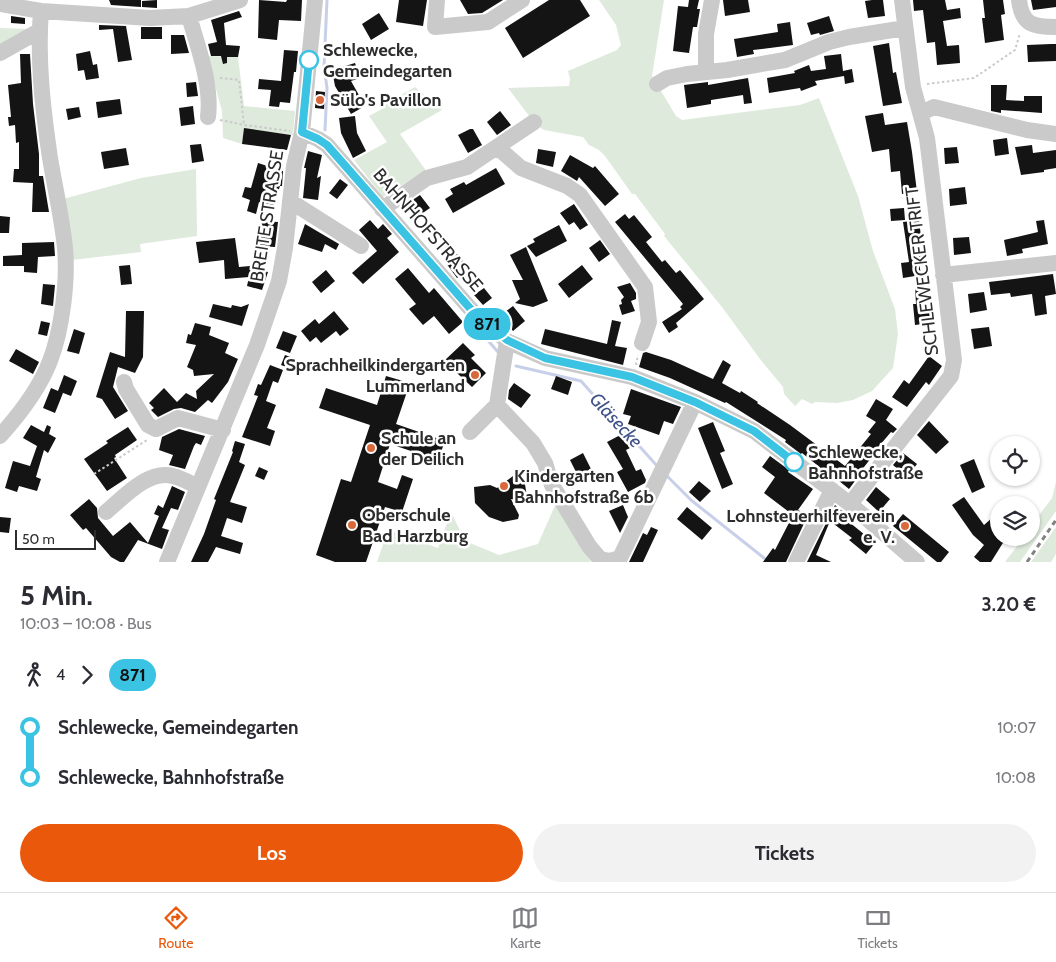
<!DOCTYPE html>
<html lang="de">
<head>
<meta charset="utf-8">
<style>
	:root { --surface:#fff; --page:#f2f2f3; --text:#2b2b33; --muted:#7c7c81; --line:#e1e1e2; --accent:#ea580c }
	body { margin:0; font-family:Cabin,sans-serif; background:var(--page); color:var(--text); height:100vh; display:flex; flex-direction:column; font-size:19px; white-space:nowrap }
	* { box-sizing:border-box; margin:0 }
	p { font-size:16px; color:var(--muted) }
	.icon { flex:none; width:28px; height:28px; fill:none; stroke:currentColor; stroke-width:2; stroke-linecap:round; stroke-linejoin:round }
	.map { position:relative; height:562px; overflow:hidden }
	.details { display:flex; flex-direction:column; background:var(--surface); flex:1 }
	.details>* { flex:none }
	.badge { padding:0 10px; border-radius:16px; font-size:18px; line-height:32px }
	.buttons { position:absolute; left:990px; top:436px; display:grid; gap:10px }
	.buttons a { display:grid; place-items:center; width:50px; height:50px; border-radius:50%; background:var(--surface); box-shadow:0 1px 4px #0004; font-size:25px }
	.scale { position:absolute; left:15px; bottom:12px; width:81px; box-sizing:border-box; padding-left:5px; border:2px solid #2d2d2d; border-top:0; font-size:14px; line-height:18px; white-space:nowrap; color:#2d2d2d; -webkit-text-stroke:4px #fff; paint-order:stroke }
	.map>.badge { position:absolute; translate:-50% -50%; box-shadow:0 0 0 2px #fff }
	.legs { display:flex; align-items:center; gap:8px; height:55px; padding:0 20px; font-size:16px }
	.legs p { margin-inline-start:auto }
	.head { display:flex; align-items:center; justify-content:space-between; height:85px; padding:0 20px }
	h1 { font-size:28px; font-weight:700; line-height:38px }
	.action { display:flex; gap:10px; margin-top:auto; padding:10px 20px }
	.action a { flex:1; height:58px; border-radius:30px; background:var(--accent); color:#fff; font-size:20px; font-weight:700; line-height:58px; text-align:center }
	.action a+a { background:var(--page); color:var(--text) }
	ul { padding:0 20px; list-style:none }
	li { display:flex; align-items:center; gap:18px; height:50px; font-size:19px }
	li i { display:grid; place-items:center; width:8px; height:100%; margin:0 6px; background:currentColor }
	li i::after { content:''; width:12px; height:12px; margin:-6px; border:4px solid; border-radius:50%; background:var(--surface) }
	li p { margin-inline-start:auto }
	li:first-child i { background:linear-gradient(#0000 50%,currentColor 0) }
	li:last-child i { background:linear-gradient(currentColor 50%,#0000 0) }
	.tab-bar { display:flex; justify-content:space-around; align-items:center; height:70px; border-top:1px solid var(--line); background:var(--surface); font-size:14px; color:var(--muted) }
	.tab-bar a { display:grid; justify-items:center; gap:2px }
	.tab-bar .active { color:var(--accent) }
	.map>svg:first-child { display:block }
</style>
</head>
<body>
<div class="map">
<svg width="1056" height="562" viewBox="0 0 1056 562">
	<rect width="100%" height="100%" fill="#fff"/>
	<path fill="#deeadb" d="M 599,0 L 664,0 L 652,76 L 676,116 L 682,120 L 800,105 L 819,98 L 858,196 L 873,251 L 895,309 L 898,334 L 893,368 L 872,391 L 853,400 L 837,403 L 815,402 L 812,404 L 802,399 L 795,406 L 784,394 L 783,387 L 760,359 L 722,307 L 664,236 L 665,234 L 635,194 L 632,194 L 605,156 L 599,150 L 589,145 L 583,137 L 544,130 L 536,125 L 508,88 L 569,86 L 570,79 L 568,71 L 617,50 L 621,45 L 616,25 Z
		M 0,28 L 31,29 L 0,47 Z
		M 207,56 L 238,57 L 244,106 L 295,111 L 293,135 L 244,129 L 242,144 L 223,138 L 222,111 Z
		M 415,87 L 442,110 L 400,134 L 427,172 L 421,173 L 383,197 L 354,160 L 387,142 L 369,116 L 384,108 L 384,105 Z
		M 196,169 L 197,236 L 140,244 L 141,252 L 72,260 L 63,199 L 141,178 Z
		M 1056,482 L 1056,511 L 1020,562 L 1005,562 L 1023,538 L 1031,538 L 1031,526 L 1052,498 Z
		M 557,501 L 591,562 L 377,562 L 388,530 L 438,548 L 451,512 L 465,541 L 499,555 L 538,544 Z
		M 1056,527 L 1056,554 L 1051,562 L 1031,562 Z"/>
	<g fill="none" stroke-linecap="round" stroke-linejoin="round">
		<path stroke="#c8d0e9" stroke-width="3" d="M 325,130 L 327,88 L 324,67 L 327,0
			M 470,320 L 498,352
			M 516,366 L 581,381 L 658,467
			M 666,475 L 691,500 L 769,562"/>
	</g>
	<path fill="#141414" d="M 109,0 L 141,0 L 141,7 L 111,5 Z
		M 157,0 L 157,8 L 142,7 L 142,1 Z
		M 259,0 L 286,2 L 287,0 L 302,0 L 301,21 L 279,20 L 277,40 L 258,38 Z
		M 399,0 L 427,0 L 423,26 L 396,22 Z
		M 460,0 L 503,0 L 482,13 L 468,14 Z
		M 549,0 L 580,0 L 590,16 L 523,58 L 505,28 Z
		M 689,0 L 699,0 L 697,9 L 700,9 L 697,27 L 693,27 L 689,53 L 673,51 L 678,6 L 688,7 Z
		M 723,0 L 748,0 L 750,12 L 725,16 Z
		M 872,0 L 883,0 L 885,16 L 868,18 L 865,1 Z
		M 913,0 L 945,0 L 947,10 L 960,8 L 961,18 L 943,21 L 947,46 L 959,45 L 960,63 L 937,65 L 935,42 L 927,43 L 923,10 L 914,11 Z
		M 983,0 L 1003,0 L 1005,14 L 1001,15 L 1004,40 L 985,43 L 982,18 L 985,18 Z
		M 1031,0 L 1056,0 L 1056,7 L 1033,10 Z
		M 239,11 L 242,17 L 224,23 L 226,45 L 240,46 L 238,57 L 227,57 L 227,63 L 223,64 L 221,56 L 211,56 L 208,44 L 217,42 L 211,20 Z
		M 379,13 L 389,29 L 371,40 L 362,24 Z
		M 11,16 L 25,18 L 25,24 L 11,23 Z
		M 829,16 L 834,31 L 820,35 L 819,33 L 811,35 L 807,23 Z
		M 790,22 L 793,45 L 753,50 L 754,54 L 737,57 L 734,39 L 778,32 L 777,24 Z
		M 99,25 L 126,26 L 132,60 L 118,62 L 113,29 L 99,30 Z
		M 141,27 L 162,27 L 162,39 L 141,39 Z
		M 171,35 L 184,35 L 189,53 L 171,54 Z
		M 889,43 L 893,73 L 896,72 L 902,103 L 883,106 L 873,46 Z
		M 1051,44 L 1056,44 L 1056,61 L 1028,62 L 1027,45 Z
		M 284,50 L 298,51 L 296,72 L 294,72 L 290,103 L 280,102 L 279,107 L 269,106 L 271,90 L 258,89 L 259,79 L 281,81 Z
		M 90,51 L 93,65 L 97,64 L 99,78 L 86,80 L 84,70 L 78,71 L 76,54 Z
		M 20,54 L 30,54 L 33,104 L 39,154 L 39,176 L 43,176 L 49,212 L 32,212 L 33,183 L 13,182 L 14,169 L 19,169 L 19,142 L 16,143 L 15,125 L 9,126 L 8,117 L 11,117 L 8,85 L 21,83 Z
		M 841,54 L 843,71 L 852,69 L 854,82 L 845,84 L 844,76 L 815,81 L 817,85 L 801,91 L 800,88 L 769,93 L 767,78 L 795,73 L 794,71 L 809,65 L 811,71 L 826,69 L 824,56 Z
		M 355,63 L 360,78 L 351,81 L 365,106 L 351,114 L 335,86 L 332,70 Z
		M 748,78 L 752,103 L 744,104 L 743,95 L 711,100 L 711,104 L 687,108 L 684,85 L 708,82 L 708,85 Z
		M 196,82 L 198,96 L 187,97 L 186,83 Z
		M 991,85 L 1007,85 L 1006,100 L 1024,101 L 1024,96 L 1042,96 L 1042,113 L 1001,110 L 1001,113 L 991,111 Z
		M 316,91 L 325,92 L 324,109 L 315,108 Z
		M 120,99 L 122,114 L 98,118 L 96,102 Z
		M 193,106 L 195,124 L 181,126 L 179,108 Z
		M 79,107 L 81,117 L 68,120 L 66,109 Z
		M 500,111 L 511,125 L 497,135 L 487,122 Z
		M 883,113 L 885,125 L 907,122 L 912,152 L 917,192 L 902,194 L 900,171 L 891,172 L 889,149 L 872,152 L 865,116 Z
		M 355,116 L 357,133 L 366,151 L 353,158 L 341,133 L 339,118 Z
		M 244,128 L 291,135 L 287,150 L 242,144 Z
		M 470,129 L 473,129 L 482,145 L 468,153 L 458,135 Z
		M 1007,138 L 1009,154 L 995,156 L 993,140 Z
		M 201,144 L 204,161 L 192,163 L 190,145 Z
		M 1032,145 L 1033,153 L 1056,150 L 1056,168 L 1044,170 L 1044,172 L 1021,175 L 1015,147 Z
		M 957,147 L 959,163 L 945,164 L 944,148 Z
		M 126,148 L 129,165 L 104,169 L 101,152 Z
		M 538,149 L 556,152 L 553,167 L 536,163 Z
		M 308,151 L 322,155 L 317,178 L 321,176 L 318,200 L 303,198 L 306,168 L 304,168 Z
		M 570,155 L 593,168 L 595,166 L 619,194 L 605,206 L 579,177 L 577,181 L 561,171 Z
		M 258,163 L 283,171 L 282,186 L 280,186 L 273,206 L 259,202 L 256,214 L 247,211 L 250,200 L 242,197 L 245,187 L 251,188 Z
		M 496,168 L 505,184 L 453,213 L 445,199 L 453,194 L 450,189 L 464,182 L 466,185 Z
		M 340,179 L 348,185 L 337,199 L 329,193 Z
		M 965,187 L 967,204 L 950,206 L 949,189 Z
		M 420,195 L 430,208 L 417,217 L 408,203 Z
		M 574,204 L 588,225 L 580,230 L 574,222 L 569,225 L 560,213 Z
		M 904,208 L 905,220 L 891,221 L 890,209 Z
		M 625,214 L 629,219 L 634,215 L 652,237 L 646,242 L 662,262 L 665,260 L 676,273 L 680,270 L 704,299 L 676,323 L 678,327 L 669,333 L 662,322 L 682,309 L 680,307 L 683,304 L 615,222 Z
		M 0,216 L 10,217 L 9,233 L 0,233 Z
		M 370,220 L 378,229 L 383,224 L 392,234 L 387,238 L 399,252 L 363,284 L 352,273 L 377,251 L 359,230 Z
		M 919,220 L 924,261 L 919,262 L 921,275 L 903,278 L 901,263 L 909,262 L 903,222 Z
		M 1044,220 L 1048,244 L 1022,249 L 1023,253 L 1007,256 L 1004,240 L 1038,232 L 1036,221 Z
		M 262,221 L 278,222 L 275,247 L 260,246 Z
		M 305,224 L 339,244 L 336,250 L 325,244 L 322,252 L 298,244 Z
		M 559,225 L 567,241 L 536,257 L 527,246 L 535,242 L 533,239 Z
		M 969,237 L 971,253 L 954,255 L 953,238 Z
		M 235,238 L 239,267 L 250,266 L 268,272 L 262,290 L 247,286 L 249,277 L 225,279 L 224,260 L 199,263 L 196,242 Z
		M 600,240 L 610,254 L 599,262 L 589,248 Z
		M 54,242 L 55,256 L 38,257 L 37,273 L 24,272 L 24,266 L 3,266 L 3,256 L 22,255 L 22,243 Z
		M 526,247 L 548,301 L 533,307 L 515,303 L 520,299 L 512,280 L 523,280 L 510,255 Z
		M 457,254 L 469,269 L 457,278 L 446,263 Z
		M 130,265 L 132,284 L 121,285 L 119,266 Z
		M 582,265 L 593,279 L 569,298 L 558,284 Z
		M 408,268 L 429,293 L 434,288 L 463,322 L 449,334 L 434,316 L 423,325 L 409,309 L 416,304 L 395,279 Z
		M 326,270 L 335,281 L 321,293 L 312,282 Z
		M 1053,274 L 1056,294 L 1045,296 L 1047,314 L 1035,316 L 1032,294 L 1011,297 L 1010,293 L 991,295 L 989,282 Z
		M 630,283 L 636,293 L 636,299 L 631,301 L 635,311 L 622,315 L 619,305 L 622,304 L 621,300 L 624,297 L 617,287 Z
		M 43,284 L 55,285 L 53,306 L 41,304 Z
		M 925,284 L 926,303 L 930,302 L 932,323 L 915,325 L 913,304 L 916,304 L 915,285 Z
		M 484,288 L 492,298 L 483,305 L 474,295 Z
		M 984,292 L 987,310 L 970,313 L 968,294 Z
		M 213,304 L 231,308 L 232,305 L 241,307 L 249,304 L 242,326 L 209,317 Z
		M 513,306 L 525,321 L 513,331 L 500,316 Z
		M 126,311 L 144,311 L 143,357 L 135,373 L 118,367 L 113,387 L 128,411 L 115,419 L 102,399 L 96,397 L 110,352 L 125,357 Z
		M 334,311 L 349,329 L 340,336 L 336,331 L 321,343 L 316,337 L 310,342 L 301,331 L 315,319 L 319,324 Z
		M 612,320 L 621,322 L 615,346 L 627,348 L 623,365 L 541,344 L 545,329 L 607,344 Z
		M 41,321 L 50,323 L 47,336 L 38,334 Z
		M 195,323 L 211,327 L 209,335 L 229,343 L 225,353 L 238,359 L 228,382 L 212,403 L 208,400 L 195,412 L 181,408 L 174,409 L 158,417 L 151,410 L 154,408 L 149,403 L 164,388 L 177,402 L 186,393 L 197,399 L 196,391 L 214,374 L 194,376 L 193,370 L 187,367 L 196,345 L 186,343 L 188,334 L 191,335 Z
		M 989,327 L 992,346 L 974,349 L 971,329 Z
		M 74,329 L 85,333 L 79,354 L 67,351 Z
		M 283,331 L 297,336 L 290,353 L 276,348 Z
		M 463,343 L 475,355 L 471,358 L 486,373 L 472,387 L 444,361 Z
		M 16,349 L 39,362 L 33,374 L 9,361 Z
		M 646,352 L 671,360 L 713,379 L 723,360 L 731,365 L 722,383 L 740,393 L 741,391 L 758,402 L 757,403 L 790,425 L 845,466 L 871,434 L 868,432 L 876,422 L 866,416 L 876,399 L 893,409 L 886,420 L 897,429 L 893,433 L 891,432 L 874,452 L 875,453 L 857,476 L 858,477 L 849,489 L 828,472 L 827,473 L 802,453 L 801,454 L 785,442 L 786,440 L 726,402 L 725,403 L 670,378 L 639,367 L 643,353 Z
		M 285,355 L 296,359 L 292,369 L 281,365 Z
		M 929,356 L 942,366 L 929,385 L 926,382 L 907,407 L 892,397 L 904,380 L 909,384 Z
		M 270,365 L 283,370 L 278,383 L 273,381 L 266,401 L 276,405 L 267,428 L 275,431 L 270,446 L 242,437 L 258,396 L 254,395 L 258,384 L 261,385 Z
		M 64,375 L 77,381 L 71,396 L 58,391 Z
		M 386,376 L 410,383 L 396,424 L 445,441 L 438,460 L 390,444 L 378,482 L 397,489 L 402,475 L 413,479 L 402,512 L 385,507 L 366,562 L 335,562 L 316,555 L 341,479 L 351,482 L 370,425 L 319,408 L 326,388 L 377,405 Z
		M 556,376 L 572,382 L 568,395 L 551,389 Z
		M 514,383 L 531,395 L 521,408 L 508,399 L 509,390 Z
		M 51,388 L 63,393 L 55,413 L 43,408 Z
		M 631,389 L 681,407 L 673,424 L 664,421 L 659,435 L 628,424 L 631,416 L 623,414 Z
		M 929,421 L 949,442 L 936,454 L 917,435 Z
		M 713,422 L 725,451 L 720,453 L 733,484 L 722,489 L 698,428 Z
		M 31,425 L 44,432 L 47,425 L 51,427 L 49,434 L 56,438 L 48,453 L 44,450 L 36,477 L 41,479 L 37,491 L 19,486 L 17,492 L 5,488 L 13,461 L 30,466 L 37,446 L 23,438 Z
		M 128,427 L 137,440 L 115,455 L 116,457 L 114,458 L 127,478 L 107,491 L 84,459 L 108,443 L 106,441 Z
		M 179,429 L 205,436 L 201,445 L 196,443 L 194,446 L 185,469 L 169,465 L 173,455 L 159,450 L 162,437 Z
		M 626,432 L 634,446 L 626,450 L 636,471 L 641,469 L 646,480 L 645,483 L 628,492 L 617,472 L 623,469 L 607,442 Z
		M 235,441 L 245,444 L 239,462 L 245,465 L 230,502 L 247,507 L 242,523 L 227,518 L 221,536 L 243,543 L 240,554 L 216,547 L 208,562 L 191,562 L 204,534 L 216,500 L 214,499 L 233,452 L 232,451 Z
		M 583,453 L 591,469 L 578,476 L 570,460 Z
		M 903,453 L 917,464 L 907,477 L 893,465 Z
		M 770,456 L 789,470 L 788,472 L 813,489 L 798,510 L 808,515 L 786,562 L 763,562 L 773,548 L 775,550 L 793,515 L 764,493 L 775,477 L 762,467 Z
		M 974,459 L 985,487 L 972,493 L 960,465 Z
		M 259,467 L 268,471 L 264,480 L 255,476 Z
		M 517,473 L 524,478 L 527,497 L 525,502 L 511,499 L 519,515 L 518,519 L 503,522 L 489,517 L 475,503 L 474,487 L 490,485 L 497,488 Z
		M 699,481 L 711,491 L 700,502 L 689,492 Z
		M 172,486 L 185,492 L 178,510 L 171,508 L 162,528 L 169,530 L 162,549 L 138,540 L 124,562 L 120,562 L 111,557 L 86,528 L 83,530 L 70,515 L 89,499 L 97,508 L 98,518 L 113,536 L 130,522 L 148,543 L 159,516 L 154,514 L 158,505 L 163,508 Z
		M 876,487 L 890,499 L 879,512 L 866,500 Z
		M 964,497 L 984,525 L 992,518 L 999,525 L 999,538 L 1006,538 L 991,562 L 980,562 L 974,557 L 984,545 L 973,535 L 952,505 Z
		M 623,505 L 628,517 L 620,533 L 609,511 Z
		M 835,505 L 851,518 L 849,522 L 875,543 L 866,554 L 849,540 L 852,538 L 830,521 L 816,555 L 831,562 L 807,562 Z
		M 687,507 L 712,528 L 702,540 L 677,519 Z
		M 903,514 L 949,552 L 941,562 L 937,562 L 893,526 Z
		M 0,517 L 11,518 L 9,533 L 0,532 Z
		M 651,527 L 658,530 L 643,562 L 629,562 L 643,533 L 647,535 Z"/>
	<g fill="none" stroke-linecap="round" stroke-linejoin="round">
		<path stroke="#cacaca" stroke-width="2" stroke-dasharray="2.5 2.5" stroke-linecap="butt" d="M 220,78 L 239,80 L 244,125
			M 927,84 L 974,78 L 1015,50 L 1020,33
			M 220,120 L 244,125 L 290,131
			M 636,365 L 638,355
			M 94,474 L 147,440"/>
		<path stroke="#cacaca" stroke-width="16" d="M 437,0 L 435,27 L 488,22 L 522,0
			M 1019,0 C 1022,25 1033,27 1056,27
			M 0,4 L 41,11 L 150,18 L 189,16 L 240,0
			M 189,16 C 198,48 212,84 208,117
			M 0,53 L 39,31
			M 706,72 L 706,34 L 712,0
			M 657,84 L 667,78 L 687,74 L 727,70 L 785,60 L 829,42 L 849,37 L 905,28
			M 921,113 L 934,107 L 1027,130 L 1056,134
			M 302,132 L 318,139 L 327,145 L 475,314 L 507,341 L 545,358 L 632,377 L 695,402 L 754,431 L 850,504 L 917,562
			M 498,148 L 521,168 L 567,186 L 580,195 L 645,287 L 649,322 L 642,343
			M 290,201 L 361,246
			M 382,209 L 427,178 L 467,167 L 534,122
			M 943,275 L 1056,263
			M 124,382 L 126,389 L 148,425 L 156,429 L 178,418 L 223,430
			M 497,405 L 533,443 L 545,463 L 552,485 L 589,546 L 600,559 L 610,561 L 620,558 L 695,402
			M 470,432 L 497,405 L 507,341
			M 0,436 C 19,415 40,387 50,361 C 62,330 68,281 65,248 C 62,218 55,188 50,158 C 43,110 37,60 41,11
			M 850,504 L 951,376 L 954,360 L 927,138 L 913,87 L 902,0
			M 106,512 C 123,498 148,469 173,476 C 182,478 190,483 198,487
			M 167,562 L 257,345 L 279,281 L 285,248 L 294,166 L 302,132 L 315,0
			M 796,562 L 832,490"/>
		<path stroke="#828282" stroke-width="3" stroke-dasharray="5 4" stroke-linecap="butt" d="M 1027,562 L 1056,520"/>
	</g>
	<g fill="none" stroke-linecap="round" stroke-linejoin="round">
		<g stroke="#fff" stroke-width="11">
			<path id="line-1" d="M 309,60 L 302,132 L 318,139 L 327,145 L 475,314 L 507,340 L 545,358 L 632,377 L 695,402 L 754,431 L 794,462"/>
		</g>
		<use href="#line-1" stroke="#3bc3e3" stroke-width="8"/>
	</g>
	<g fill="#fff" stroke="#3bc3e3" stroke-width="2.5">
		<circle cx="309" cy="60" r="9"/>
		<circle cx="794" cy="462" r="9"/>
	</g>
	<g fill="#d9693a" stroke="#fff" stroke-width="2">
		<circle cx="320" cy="100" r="5"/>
		<circle cx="475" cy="375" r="5"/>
		<circle cx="371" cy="448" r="5"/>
		<circle cx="504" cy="486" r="5"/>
		<circle cx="352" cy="525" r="5"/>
		<circle cx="905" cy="526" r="5"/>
	</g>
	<g text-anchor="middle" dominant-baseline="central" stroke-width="5" stroke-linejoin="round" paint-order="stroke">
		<g font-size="18" font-weight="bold" fill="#2d2d2d" stroke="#fff" text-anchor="start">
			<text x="323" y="50">Schlewecke,<tspan x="323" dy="21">Gemeindegarten</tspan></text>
			<text x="808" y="452">Schlewecke,<tspan x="808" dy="21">Bahnhofstraße</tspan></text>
		</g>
		<g font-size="18" font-weight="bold" fill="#2d2d2d" stroke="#fff" text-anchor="start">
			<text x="330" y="100">Sülo's Pavillon</text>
			<text x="465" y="365" text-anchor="end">Sprachheilkindergarten<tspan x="465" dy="21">Lummerland</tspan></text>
			<text x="381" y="438">Schule an<tspan x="381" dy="21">der Deilich</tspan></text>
			<text x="514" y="476">Kindergarten<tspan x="514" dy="21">Bahnhofstraße 6b</tspan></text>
			<text x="362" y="515">Oberschule<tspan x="362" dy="21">Bad Harzburg</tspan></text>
			<text x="895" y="516" text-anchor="end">Lohnsteuerhilfeverein<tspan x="895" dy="21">e. V.</tspan></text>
		</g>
		<g font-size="18" fill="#2d2d2d" stroke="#fff">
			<text transform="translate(267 216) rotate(-81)">BREITE STRASSE</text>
			<text transform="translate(428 230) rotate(49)">BAHNHOFSTRASSE</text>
			<text transform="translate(922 271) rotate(-97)">SCHLEWECKER TRIFT</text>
		</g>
		<g font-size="19" font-style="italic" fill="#415289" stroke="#fff">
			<text transform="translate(616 420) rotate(47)">Gläsecke</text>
		</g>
	</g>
</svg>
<div class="buttons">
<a><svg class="icon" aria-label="locate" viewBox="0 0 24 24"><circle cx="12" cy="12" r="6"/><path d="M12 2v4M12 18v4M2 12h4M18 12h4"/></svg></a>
<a><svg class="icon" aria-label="layers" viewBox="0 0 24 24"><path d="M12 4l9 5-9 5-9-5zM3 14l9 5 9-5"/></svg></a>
</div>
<div class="scale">50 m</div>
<b class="badge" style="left:487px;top:324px;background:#3bc3e3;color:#111">871</b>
</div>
<section class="details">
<div class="head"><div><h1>5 Min.</h1><p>10:03 – 10:08 · Bus</p></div><b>3.20 €</b></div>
<div class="legs"><svg class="icon" aria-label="walk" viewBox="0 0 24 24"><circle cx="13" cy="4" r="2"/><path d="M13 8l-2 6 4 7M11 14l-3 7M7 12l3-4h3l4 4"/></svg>4<svg class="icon" aria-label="forward" viewBox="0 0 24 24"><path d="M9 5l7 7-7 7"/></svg><b class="badge" style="background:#3bc3e3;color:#111">871</b></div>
<ul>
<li><i style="color:#3bc3e3"></i><b>Schlewecke, Gemeindegarten</b><p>10:07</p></li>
<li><i style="color:#3bc3e3"></i><b>Schlewecke, Bahnhofstraße</b><p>10:08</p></li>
</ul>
<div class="action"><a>Los</a><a>Tickets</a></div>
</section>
<nav class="tab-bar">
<a class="active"><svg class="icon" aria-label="directions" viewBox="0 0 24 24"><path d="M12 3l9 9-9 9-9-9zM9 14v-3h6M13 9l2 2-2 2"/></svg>Route</a>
<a><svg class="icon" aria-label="map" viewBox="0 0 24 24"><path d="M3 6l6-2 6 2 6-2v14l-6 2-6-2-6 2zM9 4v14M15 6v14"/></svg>Karte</a>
<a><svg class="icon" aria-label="tickets" viewBox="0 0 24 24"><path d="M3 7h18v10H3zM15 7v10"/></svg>Tickets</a>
</nav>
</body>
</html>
